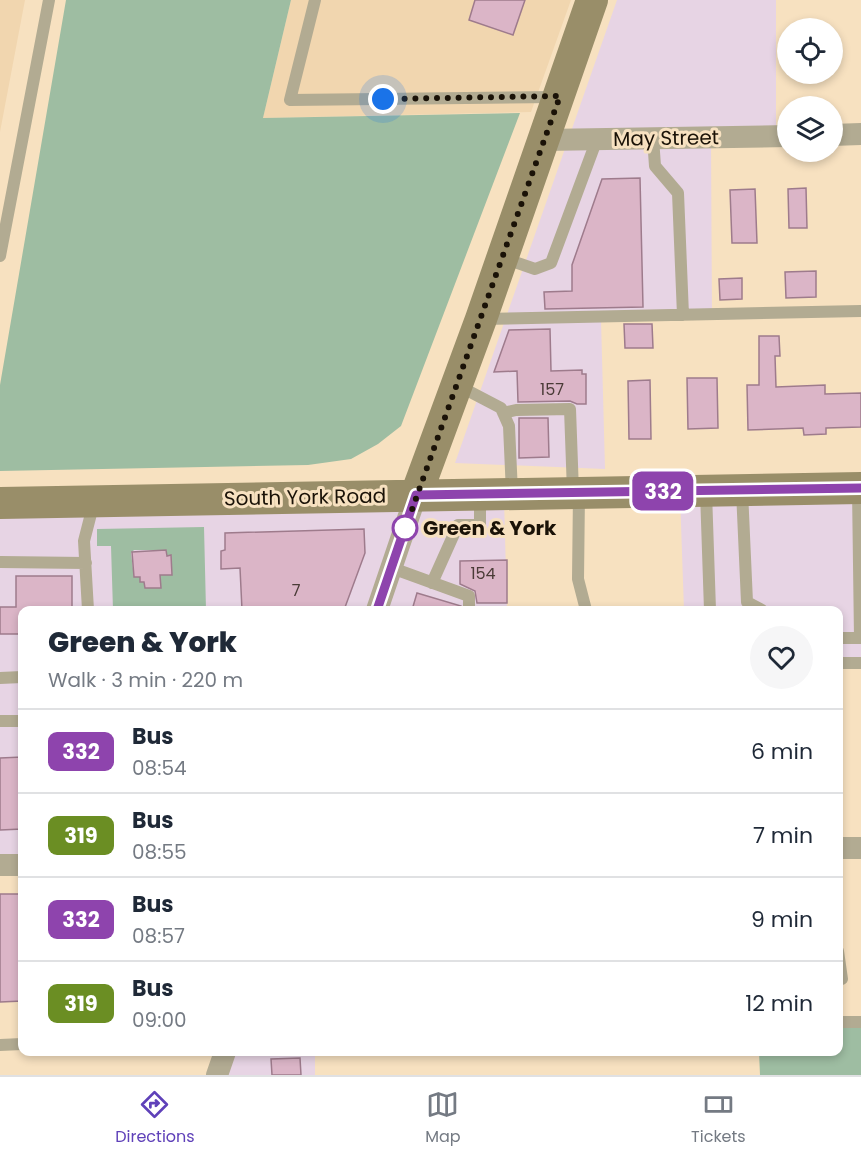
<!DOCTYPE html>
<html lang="en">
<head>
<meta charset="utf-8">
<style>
	:root { --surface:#fff; --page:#f6f6f7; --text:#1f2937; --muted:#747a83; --line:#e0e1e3; --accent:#5f41b9 }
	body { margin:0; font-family:Poppins,sans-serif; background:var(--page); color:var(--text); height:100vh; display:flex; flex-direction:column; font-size:22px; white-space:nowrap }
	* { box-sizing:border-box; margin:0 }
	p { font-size:20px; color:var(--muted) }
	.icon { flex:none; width:33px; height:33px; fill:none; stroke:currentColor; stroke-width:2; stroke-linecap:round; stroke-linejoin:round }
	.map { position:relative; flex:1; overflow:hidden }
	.side { position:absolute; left:18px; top:606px; width:825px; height:450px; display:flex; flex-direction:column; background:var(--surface); border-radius:12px; box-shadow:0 3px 9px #0003 }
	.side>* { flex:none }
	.badge { padding:0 12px; border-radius:9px; font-size:21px; line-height:39px }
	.tools { position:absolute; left:777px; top:18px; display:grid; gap:12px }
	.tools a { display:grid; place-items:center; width:66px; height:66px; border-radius:50%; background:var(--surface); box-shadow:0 3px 9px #0003; font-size:30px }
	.you { position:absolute; width:30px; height:30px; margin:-15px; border:4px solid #fff; border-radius:50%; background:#1a73e8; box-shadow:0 0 0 9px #1a73e833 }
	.map>.badge { position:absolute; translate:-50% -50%; box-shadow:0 0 0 3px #fff }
	.round { display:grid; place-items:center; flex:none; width:63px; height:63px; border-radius:32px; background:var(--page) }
	.head { display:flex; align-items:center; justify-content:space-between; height:102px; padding:0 30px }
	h1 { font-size:28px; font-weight:800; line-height:45px }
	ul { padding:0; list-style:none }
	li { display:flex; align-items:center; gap:18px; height:84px; padding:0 30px; border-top:2px solid var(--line) }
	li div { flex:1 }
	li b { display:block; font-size:22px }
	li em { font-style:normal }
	li .badge { min-width:66px; font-weight:700; text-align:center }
	.tabs { display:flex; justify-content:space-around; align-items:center; height:84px; border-top:2px solid var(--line); background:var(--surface); font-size:16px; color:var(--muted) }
	.tabs a { display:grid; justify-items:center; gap:3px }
	.tabs .selected { color:var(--accent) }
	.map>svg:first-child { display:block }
</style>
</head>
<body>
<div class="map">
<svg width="861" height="1075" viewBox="0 0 861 1075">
	<rect width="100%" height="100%" fill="#f7e1c0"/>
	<path fill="#e7d4e4" d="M 617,0 L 776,0 L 776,139 L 711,140 L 712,317 L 601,320 L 605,469 L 455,463 Z
		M 861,491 L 861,659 L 839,659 L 838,610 L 684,610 L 680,495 Z
		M 504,499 L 507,610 L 381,610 L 419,500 Z
		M 409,501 L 372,610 L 22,610 L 22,860 L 0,860 L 0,509 Z
		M 229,1052 L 361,1052 L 315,1053 L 315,1075 L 221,1075 Z"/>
	<path fill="#f1d6af" d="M 0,0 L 25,0 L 0,132 Z
		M 291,0 L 571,0 L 531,112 L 263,118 Z"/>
	<path fill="#9ebda2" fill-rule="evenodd" d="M 66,0 L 291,0 L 263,118 L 520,113 L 401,426 L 378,444 L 351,459 L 308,465 L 0,471 L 0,385 Z
		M 204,527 L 206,610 L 113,610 L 111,546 L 97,546 L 97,529 ZM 134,550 L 166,550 L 167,556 L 170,555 L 172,574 L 160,575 L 160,588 L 145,588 L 144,582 L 140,577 L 134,577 L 131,553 Z
		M 861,1024 L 861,1075 L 760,1075 L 759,1052 L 838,1052 L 839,1025 Z"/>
	<path fill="#dbb5c7" stroke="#9e7b8c" stroke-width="1.5" d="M 475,0 L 525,0 L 513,35 L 469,20 Z
		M 640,178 L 643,307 L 545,309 L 544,292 L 572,291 L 572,265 L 602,179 Z
		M 806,188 L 807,228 L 789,228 L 788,189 Z
		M 755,189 L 757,243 L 732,243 L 730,190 Z
		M 816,271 L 816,297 L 786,298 L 785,272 Z
		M 742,278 L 742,299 L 720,300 L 719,279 Z
		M 624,324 L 652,324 L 653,348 L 625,348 Z
		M 550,329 L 551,371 L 582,370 L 582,374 L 586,374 L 586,404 L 577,404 L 570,401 L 518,402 L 517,371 L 494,372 L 509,330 Z
		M 759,336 L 779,336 L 780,356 L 775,356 L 776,387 L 825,385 L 825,394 L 861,393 L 861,427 L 826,428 L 826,434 L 804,435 L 803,428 L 748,430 L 747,385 L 759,385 Z
		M 687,378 L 717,378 L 718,428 L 688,429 Z
		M 650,380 L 651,439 L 629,439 L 628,381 Z
		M 519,418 L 548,418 L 549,457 L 519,458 Z
		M 364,529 L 365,553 L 344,610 L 242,610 L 240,568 L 221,569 L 221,551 L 225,550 L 225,533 Z
		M 166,550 L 167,556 L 171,555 L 172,575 L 160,575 L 161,588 L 145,588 L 144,582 L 140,582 L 140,577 L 134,577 L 132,552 Z
		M 507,560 L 507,603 L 477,603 L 475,591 L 460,584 L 460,561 Z
		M 16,576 L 72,576 L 72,610 L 22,610 L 22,634 L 0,634 L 0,607 L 16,607 Z
		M 417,593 L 461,606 L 461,610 L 412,610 Z
		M 22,757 L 22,829 L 0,830 L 0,758 Z
		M 0,894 L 22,894 L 22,1001 L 0,1002 Z
		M 300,1058 L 301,1075 L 272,1075 L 271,1059 Z"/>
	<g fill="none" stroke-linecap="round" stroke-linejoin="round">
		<path stroke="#b2ab92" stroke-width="12" d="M 315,0 L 290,100 L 555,97
			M 653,138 L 655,166 L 678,193 L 683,315
			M 0,256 L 49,0
			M 503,258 L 535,269 L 551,263 L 597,139
			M 481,319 L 861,311
			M 457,385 L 501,408 L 509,426 L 512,493
			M 503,413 L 516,410 L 570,409 L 573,492
			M 858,490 L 860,638
			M 742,491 L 747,602 L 762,610
			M 706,492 L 710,610
			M 579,493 L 578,579 L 586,610
			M 0,562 L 86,563
			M 392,568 L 469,596 L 469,610
			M 432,583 L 458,525 L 480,525 L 480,494
			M 88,610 L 84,541 L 94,502
			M 838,638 L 861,638
			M 838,663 L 861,663
			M 0,678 L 22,677
			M 0,721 L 22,721
			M 838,951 L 842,979 L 838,979
			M 838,1022 L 861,1022
			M 0,1045 L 22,1044"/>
		<path stroke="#b2ab92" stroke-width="22" d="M 832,135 L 861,134
			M 544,140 L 788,136
			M 377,610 L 416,495
			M 838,848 L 861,848
			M 0,865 L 22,865
			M 217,1075 L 225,1052"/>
		<path stroke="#998e69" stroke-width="32" d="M 416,495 L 481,319 L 592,0
			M 0,503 L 861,488"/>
	</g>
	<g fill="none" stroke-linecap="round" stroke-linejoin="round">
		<g stroke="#fff" stroke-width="14">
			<path id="line" d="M 377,610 L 416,495 L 861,488"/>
		</g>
		<use href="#line" stroke="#8e44ad" stroke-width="9"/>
		<path stroke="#1a1207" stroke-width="6" stroke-dasharray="0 10.8" d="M 383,99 L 560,96 L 404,532 L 405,528"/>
	</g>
	<circle fill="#fff" stroke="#8e44ad" stroke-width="3" cx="405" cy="528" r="12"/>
	<g text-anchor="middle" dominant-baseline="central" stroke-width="6" stroke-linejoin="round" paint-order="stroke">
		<g font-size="16" fill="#4a3b37">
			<text x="552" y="389">157</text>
			<text x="483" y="573">154</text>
			<text x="296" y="590">7</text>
		</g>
		<g font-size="20" fill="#1a1207" stroke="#f7e1c0">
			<text transform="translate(666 138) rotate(-1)">May Street</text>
			<text transform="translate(305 497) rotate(-1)">South York Road</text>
		</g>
		<g font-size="20" font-weight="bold" fill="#1a1207" stroke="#f7e1c0" text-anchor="start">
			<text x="423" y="528">Green &amp; York</text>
		</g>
	</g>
</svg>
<div class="tools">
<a><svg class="icon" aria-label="locate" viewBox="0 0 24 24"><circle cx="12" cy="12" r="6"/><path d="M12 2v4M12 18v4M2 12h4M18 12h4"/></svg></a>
<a><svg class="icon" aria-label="layers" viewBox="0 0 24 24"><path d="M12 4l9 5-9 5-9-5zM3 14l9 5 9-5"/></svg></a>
</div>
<div class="you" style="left:383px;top:99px"></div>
<b class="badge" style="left:663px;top:491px;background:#8e44ad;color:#fff">332</b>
<section class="side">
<div class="head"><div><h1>Green &amp; York</h1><p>Walk · 3 min · 220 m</p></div><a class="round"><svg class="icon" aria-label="heart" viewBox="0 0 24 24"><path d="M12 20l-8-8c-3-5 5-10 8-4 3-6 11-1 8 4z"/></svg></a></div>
<ul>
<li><span class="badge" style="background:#8e44ad;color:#fff">332</span><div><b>Bus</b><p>08:54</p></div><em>6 min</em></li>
<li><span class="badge" style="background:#6b8e23;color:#fff">319</span><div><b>Bus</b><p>08:55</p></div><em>7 min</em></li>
<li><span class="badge" style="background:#8e44ad;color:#fff">332</span><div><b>Bus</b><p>08:57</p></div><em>9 min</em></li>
<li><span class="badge" style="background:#6b8e23;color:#fff">319</span><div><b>Bus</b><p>09:00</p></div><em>12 min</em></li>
</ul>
</section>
</div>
<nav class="tabs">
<a class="selected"><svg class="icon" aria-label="directions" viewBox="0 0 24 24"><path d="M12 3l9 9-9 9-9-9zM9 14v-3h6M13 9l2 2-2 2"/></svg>Directions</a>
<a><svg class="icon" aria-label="map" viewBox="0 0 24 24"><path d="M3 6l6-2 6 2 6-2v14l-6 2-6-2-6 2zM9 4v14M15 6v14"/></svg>Map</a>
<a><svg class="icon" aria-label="tickets" viewBox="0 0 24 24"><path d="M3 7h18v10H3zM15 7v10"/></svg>Tickets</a>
</nav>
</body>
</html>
